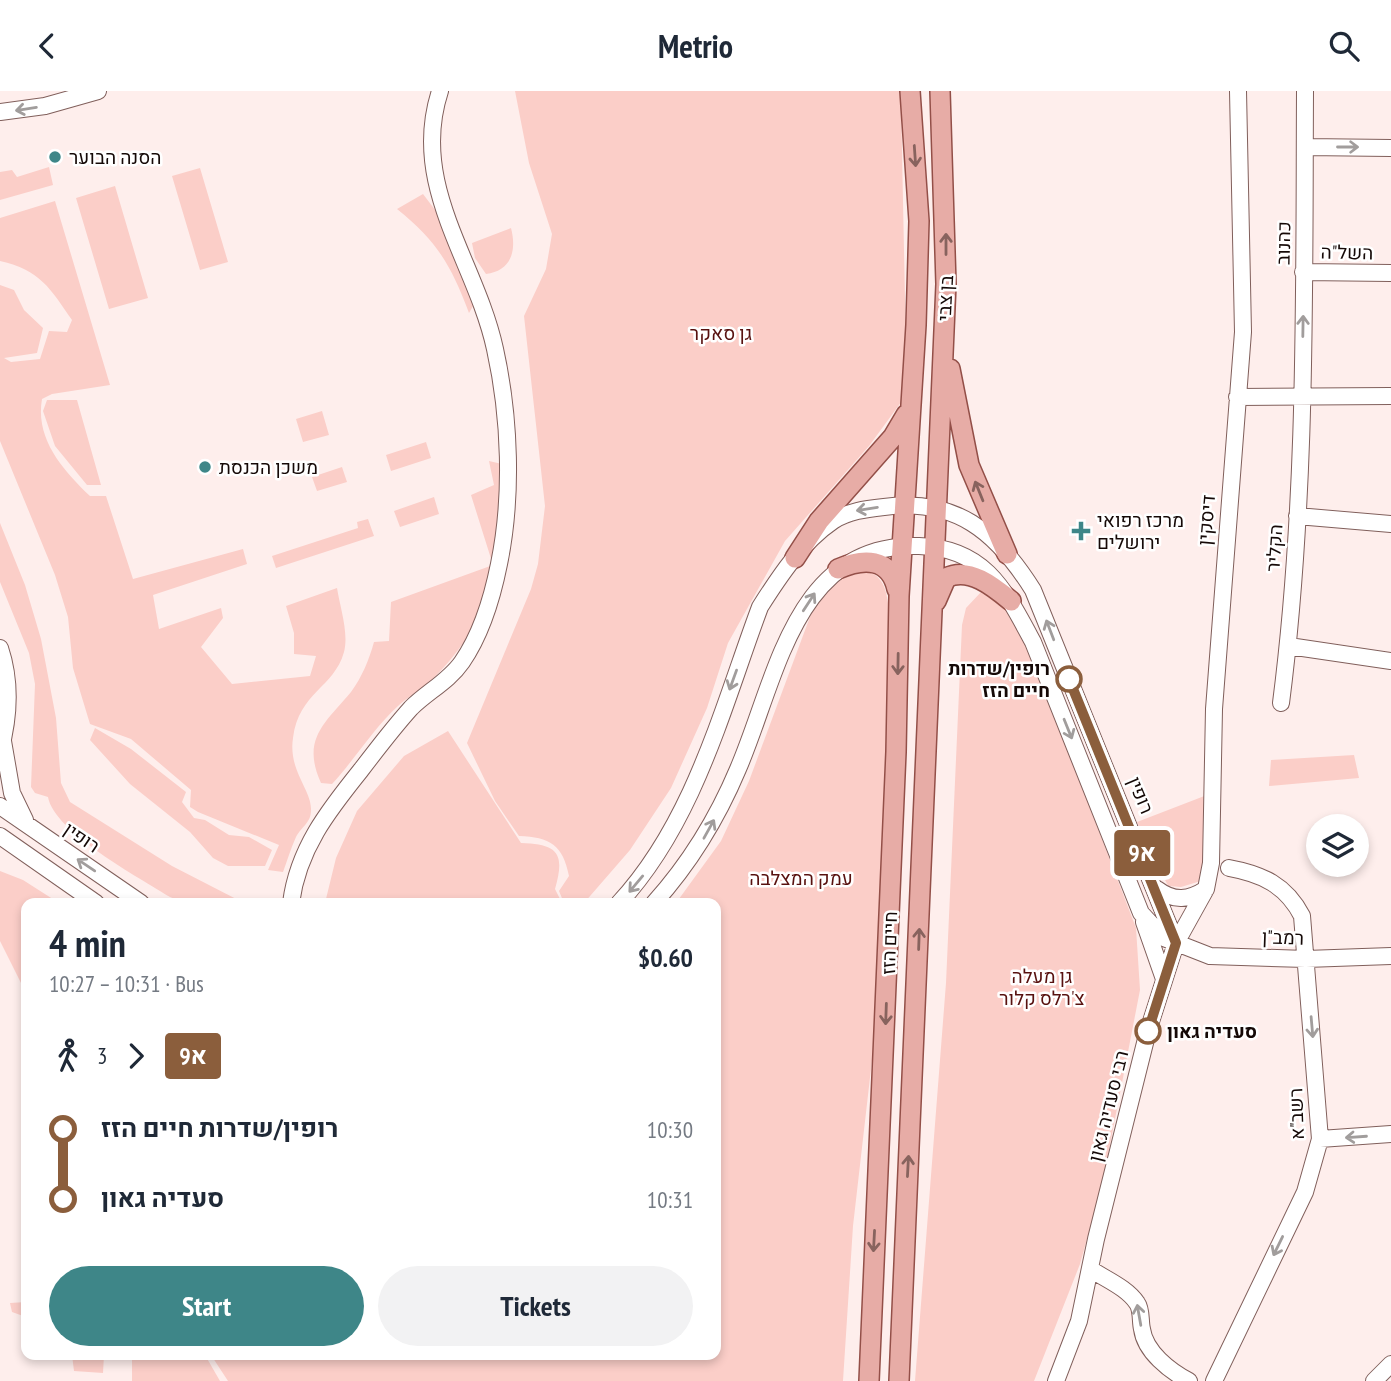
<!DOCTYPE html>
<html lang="en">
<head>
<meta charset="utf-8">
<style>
	:root { --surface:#fff; --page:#f2f2f3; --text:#1f2937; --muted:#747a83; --accent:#3e8688 }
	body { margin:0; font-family:"PT Sans Narrow",Heebo,sans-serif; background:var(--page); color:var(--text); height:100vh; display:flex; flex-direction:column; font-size:26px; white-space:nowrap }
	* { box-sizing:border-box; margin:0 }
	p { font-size:23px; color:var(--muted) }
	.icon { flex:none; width:38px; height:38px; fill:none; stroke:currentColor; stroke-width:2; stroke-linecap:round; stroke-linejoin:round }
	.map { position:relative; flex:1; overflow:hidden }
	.sheet { position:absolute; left:21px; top:807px; width:700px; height:462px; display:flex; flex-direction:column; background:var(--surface); border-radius:14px; box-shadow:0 4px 10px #0003 }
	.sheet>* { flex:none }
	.badge { padding:0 14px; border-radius:5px; font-size:24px; line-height:46px }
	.buttons { position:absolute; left:1306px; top:723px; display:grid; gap:14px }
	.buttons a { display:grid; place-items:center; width:63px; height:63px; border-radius:50%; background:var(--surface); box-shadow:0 4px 10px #0003; font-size:35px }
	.map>.badge { position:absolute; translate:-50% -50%; box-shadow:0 0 0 4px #fff }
	.legs { display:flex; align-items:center; gap:10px; height:77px; padding:0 28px; font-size:23px }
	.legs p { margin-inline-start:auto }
	.overview { display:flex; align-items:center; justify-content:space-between; height:119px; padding:0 28px }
	h1 { font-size:38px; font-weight:600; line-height:52px }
	.cta { display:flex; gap:14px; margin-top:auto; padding:14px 28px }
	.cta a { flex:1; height:80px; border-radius:42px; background:var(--accent); color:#fff; font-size:28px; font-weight:600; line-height:80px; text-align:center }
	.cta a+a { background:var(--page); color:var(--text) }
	ul { padding:0 28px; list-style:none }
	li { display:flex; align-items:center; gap:24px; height:70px; font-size:26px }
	li i { display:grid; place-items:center; width:10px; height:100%; margin:0 9px; background:currentColor }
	li i::after { content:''; width:18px; height:18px; margin:-9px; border:5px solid; border-radius:50%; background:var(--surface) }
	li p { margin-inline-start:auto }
	li:first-child i { background:linear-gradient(#0000 50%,currentColor 0) }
	li:last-child i { background:linear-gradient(currentColor 50%,#0000 0) }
	header { display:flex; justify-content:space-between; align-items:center; height:91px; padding:0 28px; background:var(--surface); font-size:32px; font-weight:600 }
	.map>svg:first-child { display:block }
</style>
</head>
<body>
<header><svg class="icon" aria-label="back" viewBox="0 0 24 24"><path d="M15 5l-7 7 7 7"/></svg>Metrio<svg class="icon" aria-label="search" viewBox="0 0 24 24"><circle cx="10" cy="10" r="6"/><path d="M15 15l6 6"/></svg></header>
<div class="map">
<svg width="1391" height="1290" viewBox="0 0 1391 1290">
	<rect width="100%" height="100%" fill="#feeeec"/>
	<path fill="#fbcec8" d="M 515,0 L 899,0 L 901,10 L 906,259 L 902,310 L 869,355 L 785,450 L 728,552 L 707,617 L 671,697 L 630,759 L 584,812 L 564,812 L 559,800 L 569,785 C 563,754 550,746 519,745 L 495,710 L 467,652 L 531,498 L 538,473 L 545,415 L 524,225 L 546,178 L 552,143 L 529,72 Z
		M 49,76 L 53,94 L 0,109 L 0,81 L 12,79 L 17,86 Z
		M 200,77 L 228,171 L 200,179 L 172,85 Z
		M 115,95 L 148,207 L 109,218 L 76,107 Z
		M 423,103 L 445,132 L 476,210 L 469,222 C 451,174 437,150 397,118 Z
		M 55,110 L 110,294 L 52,303 L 42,308 C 35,348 63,379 90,405 L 106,405 L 133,488 L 243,458 L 247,473 L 153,504 L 159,538 L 221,517 L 223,527 L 201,556 L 232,593 L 310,585 L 316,565 L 294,563 L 294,542 L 286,515 L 337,497 C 340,516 349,542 344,561 C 334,597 299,601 293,647 C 288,680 312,699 311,719 C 311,732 302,735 296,746 C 291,757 287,770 283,781 L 268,779 L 279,754 L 198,721 L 190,716 L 191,699 L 131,648 L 90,633 L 73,577 L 68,526 L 55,484 L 0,350 L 0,194 L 14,199 L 24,219 L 43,237 L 37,262 L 4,267 L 11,271 L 40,268 L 49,240 L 67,241 L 72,229 C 50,197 40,179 0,170 L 0,127 Z
		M 511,137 C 517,160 511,180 486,183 L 475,167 L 472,152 Z
		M 47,309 L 77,309 L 101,394 L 87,394 L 55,355 L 43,320 Z
		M 322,320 L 329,344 L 303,351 L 296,328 Z
		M 426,351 L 431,367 L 391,380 L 386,364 Z
		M 489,370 L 502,373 C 502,465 501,519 432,589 C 422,599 408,605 398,615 C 373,638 355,668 332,693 L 321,692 C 301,648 325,632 351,601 C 362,586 369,569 374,551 L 389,550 L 391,511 L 493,474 L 471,404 L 494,394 Z
		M 342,376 L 347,391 L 317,400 L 312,386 Z
		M 434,406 L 439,423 L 400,436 L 394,420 Z
		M 368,428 L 374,445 L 276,477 L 272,465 L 358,437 L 357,431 Z
		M 0,432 L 25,494 L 41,548 L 56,627 L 61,692 L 70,711 L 172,775 L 244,812 L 185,812 L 170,806 C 140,787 54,741 48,706 L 35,702 L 31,696 L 35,593 L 29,562 L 0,491 Z
		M 864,479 C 881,483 886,496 888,512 L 889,821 L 853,1135 L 843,1290 L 228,1290 L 211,1264 L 716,1264 L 716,812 L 676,812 L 721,750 L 749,690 L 814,515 L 844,482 Z
		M 982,500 L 1000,508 L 1026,549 L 1136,837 L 1140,899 L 1103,1090 L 1080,1173 L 1034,1290 L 915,1290 L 946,892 L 962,534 L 966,517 Z
		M 95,637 L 131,658 L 186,701 L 182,711 L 194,727 L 205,729 L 229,744 L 249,746 L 272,759 L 265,775 L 228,775 L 213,767 L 190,741 L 130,693 L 90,649 Z
		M 448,640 L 521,752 C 559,753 565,763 555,798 L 562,812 L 325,812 L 336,767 L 357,720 L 404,665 Z
		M 1354,664 L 1359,687 L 1269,695 L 1271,669 Z
		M 1207,704 L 1204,789 L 1181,796 L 1168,795 L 1137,731 Z
		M 0,780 L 23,789 L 59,812 L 26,812 L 26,902 L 0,850 Z
		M 26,1211 L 26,1226 L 12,1221 L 10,1212 Z
		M 72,1264 L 104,1264 L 103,1282 L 74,1280 Z
		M 132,1264 L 205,1264 L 220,1290 L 132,1290 Z"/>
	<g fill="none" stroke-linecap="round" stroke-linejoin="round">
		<g stroke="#805f5b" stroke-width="18">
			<path id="minor" d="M 0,21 L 45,15 L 98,0
				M 1305,56 L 1391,57
				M 1303,181 L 1391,182
				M 1237,306 L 1391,305
				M 1297,425 L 1391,433
				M 1289,555 L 1391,570
				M 0,557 C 11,590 9,627 0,660
				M 1281,612 C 1307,410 1304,203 1305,0
				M 3,650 L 12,702 L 25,729
				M 0,715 L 141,812
				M 0,745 L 96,812
				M 1157,798 C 1174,811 1189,809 1206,798
				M 291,812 C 298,758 328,720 361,679 C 377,658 393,637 411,617 C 427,601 449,590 462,571 C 482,542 492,508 499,473 C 513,405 510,326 495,258 C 476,170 409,95 440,0
				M 619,812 C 694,731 722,618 760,516 C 779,486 802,451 833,430 C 848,420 866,418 884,416 C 956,407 996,440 1033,499 L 1176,852
				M 654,812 C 690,772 717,728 738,678 C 777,588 794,451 919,455 C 985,457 1005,499 1033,551 L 1141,822 L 1164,847 L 1210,865 L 1306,868 L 1391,865
				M 1144,831 L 1164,888
				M 1320,1048 L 1391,1043
				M 1092,1179 C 1107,1189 1127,1197 1137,1212 C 1142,1219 1140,1230 1142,1238 C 1145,1261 1170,1280 1189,1290
				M 1056,1290 L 1079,1230 L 1096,1148 L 1148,940 L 1176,852 L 1206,798 L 1211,772 L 1214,618 L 1243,241 L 1238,0
				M 1214,1290 L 1305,1101 L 1320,1048 L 1302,825 C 1286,794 1262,783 1229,777
				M 1374,1290 L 1391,1273"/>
		</g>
		<g stroke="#934f48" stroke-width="22">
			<path id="major" d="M 950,278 L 969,374 L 1007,463
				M 795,467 L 819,430 L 893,346 L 906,324
				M 838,478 C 863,467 890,466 897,498
				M 936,510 L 946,487 C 969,475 994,496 1011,510
				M 869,1290 L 896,661 L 899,505 L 916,234 L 919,130 L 910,0
				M 899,1290 L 946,193 L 940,0"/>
		</g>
		<use href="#minor" stroke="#fff" stroke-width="16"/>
		<use href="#major" stroke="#e7aca6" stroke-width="19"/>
	</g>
	<defs><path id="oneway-shaft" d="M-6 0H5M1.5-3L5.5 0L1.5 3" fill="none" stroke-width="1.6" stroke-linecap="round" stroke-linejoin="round" transform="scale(1.75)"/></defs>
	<g stroke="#a19d9c">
		<use href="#oneway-shaft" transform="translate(26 18) rotate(171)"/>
		<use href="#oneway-shaft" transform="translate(1348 56)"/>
		<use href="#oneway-shaft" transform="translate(1303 235) rotate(-89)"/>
		<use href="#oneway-shaft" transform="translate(867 418) rotate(171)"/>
		<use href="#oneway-shaft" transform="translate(809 511) rotate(-57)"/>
		<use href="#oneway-shaft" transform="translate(1050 539) rotate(-111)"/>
		<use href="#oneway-shaft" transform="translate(733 589) rotate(110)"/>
		<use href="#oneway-shaft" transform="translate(1068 638) rotate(68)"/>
		<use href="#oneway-shaft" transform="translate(709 738) rotate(-61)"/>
		<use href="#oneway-shaft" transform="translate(86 774) rotate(-146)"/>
		<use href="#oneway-shaft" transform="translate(636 793) rotate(130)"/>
		<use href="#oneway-shaft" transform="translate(1312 936) rotate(85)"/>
		<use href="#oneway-shaft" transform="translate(1356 1046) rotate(176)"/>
		<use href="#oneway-shaft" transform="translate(1278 1155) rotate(116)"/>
		<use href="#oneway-shaft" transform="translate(1139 1224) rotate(-100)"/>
	</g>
	<g stroke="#88635e">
		<use href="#oneway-shaft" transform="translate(915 65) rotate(86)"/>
		<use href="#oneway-shaft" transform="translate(946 153) rotate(-90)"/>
		<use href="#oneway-shaft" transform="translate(979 400) rotate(-112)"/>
		<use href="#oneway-shaft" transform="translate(898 573) rotate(91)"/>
		<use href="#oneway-shaft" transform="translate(919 848) rotate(-88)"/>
		<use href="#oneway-shaft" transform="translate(886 923) rotate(92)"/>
		<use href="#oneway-shaft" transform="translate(908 1075) rotate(-87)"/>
		<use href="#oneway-shaft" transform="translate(874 1150) rotate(93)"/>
	</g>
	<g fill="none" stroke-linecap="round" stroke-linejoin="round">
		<g stroke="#fff" stroke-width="16">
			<path id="line-1" d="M 1069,588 L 1176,852 L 1148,940"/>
		</g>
		<use href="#line-1" stroke="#8b5e3c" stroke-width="10"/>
	</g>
	<g fill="#3e8688" stroke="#fff" stroke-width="2.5">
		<circle cx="55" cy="66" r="7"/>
		<circle cx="205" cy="376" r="7"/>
		<path d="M1077.5 429.5h7v7h7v7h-7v7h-7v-7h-7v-7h7z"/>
	</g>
	<g fill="#fff" stroke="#8b5e3c" stroke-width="3.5">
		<circle cx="1069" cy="588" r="12"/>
		<circle cx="1148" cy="940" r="12"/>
	</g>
	<g text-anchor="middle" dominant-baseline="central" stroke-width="5" stroke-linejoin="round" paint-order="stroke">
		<g font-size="19" fill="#150907" stroke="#fff" text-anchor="start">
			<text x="69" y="66">הסנה הבוער</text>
			<text x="219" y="376">משכן הכנסת</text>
			<text x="1097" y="429">מרכז רפואי<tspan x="1097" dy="22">ירושלים</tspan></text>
		</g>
		<g font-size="19" fill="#150907" stroke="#fff">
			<text transform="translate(1283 152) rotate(-89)">כהנוב</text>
			<text transform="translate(1347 161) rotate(1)">השל"ה</text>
			<text transform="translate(945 207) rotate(-87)">בן צבי</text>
			<text transform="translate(1206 429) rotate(-85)">דיסקין</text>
			<text transform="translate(1274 457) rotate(-86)">הקליר</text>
			<text transform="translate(1141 704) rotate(67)">רופין</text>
			<text transform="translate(82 746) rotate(34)">רופין</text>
			<text transform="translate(1283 846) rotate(2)">רמב"ן</text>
			<text transform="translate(889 852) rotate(-88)">חיים הזז</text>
			<text transform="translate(1108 1015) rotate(-76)">רבי סעדיה גאון</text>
			<text transform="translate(1296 1023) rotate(-92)">רשב"א</text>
		</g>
		<g font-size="19" fill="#58110f" stroke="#fff">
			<text x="721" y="242">גן סאקר</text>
			<text x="801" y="787">עמק המצלבה</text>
			<text x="1042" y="885">גן מעלה<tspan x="1042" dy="22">צ'רלס קלור</tspan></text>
		</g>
		<g font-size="19" font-weight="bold" fill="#150907" stroke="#fff" text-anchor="end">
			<text x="1050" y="577">רופין/שדרות<tspan x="1050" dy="22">חיים הזז</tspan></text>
			<text x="1167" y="940" text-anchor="start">סעדיה גאון</text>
		</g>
	</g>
</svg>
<div class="buttons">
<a><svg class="icon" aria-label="layers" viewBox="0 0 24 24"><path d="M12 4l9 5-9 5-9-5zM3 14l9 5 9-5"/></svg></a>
</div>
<b class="badge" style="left:1142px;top:762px;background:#8b5e3c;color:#fff">9א</b>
<section class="sheet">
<div class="overview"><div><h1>4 min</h1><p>10:27 – 10:31 · Bus</p></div><b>$0.60</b></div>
<div class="legs"><svg class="icon" aria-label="walk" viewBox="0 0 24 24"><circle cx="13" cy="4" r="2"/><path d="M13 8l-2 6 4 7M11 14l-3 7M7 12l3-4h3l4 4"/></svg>3<svg class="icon" aria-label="forward" viewBox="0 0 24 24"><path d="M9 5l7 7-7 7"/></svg><b class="badge" style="background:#8b5e3c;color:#fff">9א</b></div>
<ul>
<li><i style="color:#8b5e3c"></i><b>רופין/שדרות חיים הזז</b><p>10:30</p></li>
<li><i style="color:#8b5e3c"></i><b>סעדיה גאון</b><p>10:31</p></li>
</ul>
<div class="cta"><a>Start</a><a>Tickets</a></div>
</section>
</div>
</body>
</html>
